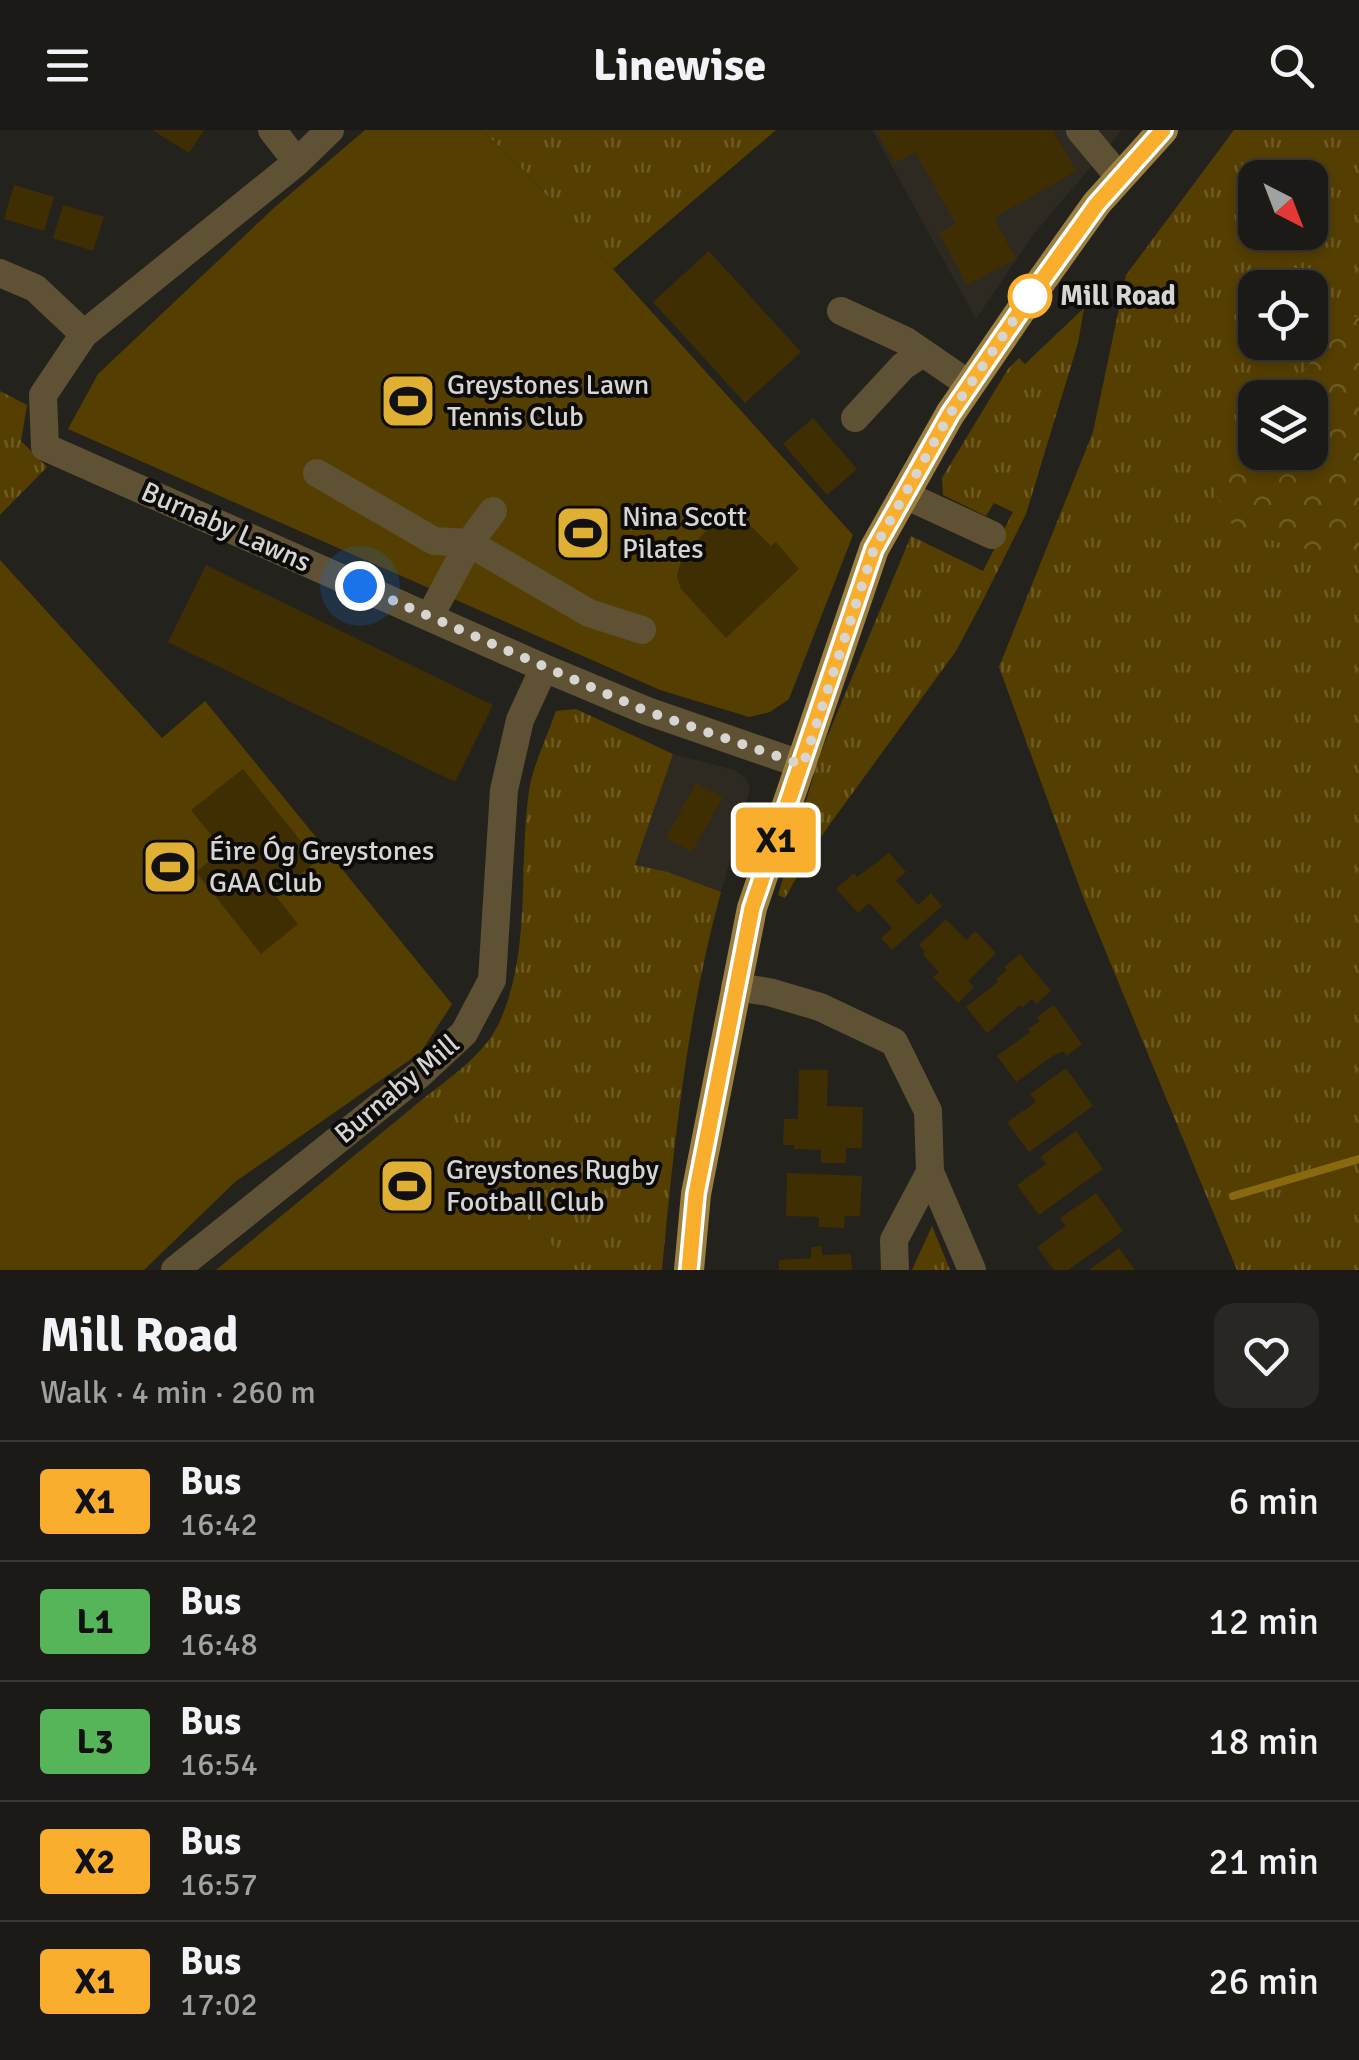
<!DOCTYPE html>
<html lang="en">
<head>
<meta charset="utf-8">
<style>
	:root { --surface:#1b1a16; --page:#282723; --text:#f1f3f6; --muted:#a0a1a1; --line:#393835 }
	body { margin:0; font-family:Signika,sans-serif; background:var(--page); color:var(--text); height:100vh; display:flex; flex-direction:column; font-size:38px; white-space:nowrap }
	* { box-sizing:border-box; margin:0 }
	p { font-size:32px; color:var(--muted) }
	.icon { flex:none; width:55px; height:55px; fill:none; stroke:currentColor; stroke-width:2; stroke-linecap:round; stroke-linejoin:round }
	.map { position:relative; height:1140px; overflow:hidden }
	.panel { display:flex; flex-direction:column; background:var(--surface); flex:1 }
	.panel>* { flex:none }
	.badge { padding:0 20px; border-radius:8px; font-size:35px; line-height:65px }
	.needle { width:65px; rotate:138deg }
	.buttons { position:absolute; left:1238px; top:30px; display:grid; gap:20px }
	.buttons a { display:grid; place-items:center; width:90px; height:90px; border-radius:20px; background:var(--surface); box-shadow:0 5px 15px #0003,0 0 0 2px var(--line); font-size:50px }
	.you { position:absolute; width:50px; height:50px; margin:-25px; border:8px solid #fff; border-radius:50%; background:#1a73e8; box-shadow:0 0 0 15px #1a73e833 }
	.map>.badge { position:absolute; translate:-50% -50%; box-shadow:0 0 0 5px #fff }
	.round { display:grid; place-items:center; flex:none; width:105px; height:105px; border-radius:20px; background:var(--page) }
	.headline { display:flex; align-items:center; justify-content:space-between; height:170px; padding:0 40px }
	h1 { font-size:48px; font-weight:700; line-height:75px }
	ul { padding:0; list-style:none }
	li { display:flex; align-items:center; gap:30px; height:120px; padding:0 40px; border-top:2px solid var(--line) }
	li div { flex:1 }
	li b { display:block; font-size:38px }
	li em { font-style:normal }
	li .badge { min-width:110px; font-weight:700; text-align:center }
	header { display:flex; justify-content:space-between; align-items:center; height:130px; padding:0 40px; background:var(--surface); font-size:45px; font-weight:700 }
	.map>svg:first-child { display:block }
</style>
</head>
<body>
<header><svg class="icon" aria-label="menu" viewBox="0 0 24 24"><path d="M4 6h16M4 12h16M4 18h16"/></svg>Linewise<svg class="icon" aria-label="search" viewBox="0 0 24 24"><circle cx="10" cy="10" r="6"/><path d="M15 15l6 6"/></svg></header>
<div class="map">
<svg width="1359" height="1140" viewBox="0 0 1359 1140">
	<defs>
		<pattern id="grass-tufts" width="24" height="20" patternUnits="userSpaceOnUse" patternTransform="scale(2.5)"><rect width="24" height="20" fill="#553f00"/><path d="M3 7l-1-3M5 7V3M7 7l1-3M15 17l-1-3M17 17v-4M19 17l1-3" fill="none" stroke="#6d5a24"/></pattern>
		<pattern id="forest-crowns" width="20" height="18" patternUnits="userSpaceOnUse" patternTransform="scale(2.5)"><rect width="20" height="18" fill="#553f00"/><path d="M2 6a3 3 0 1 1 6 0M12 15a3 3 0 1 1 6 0" fill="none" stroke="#6d5a24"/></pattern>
	</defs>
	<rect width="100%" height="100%" fill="#24221d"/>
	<path fill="#2f2a21" d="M 872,0 L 1122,0 L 1033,105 L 976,189 Z
		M 673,624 L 735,640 L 746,648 L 750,658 L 721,762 L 668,742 L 635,736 Z"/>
	<path fill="url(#grass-tufts)" fill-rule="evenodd" d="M 482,0 L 776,0 L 613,139 L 530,47 Z
		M 1234,0 L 1359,0 L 1359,1140 L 1237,1140 L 1082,764 L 999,537 L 1093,302 L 1126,145 ZM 1255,48 L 1310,48 L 1310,102 L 1255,102 ZM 1255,158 L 1310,158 L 1310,212 L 1255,212 ZM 1255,268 L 1310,268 L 1310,322 L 1255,322 Z
		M 1084,178 L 1078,213 L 1026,384 L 981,474 L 956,521 L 814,716 L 785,768 L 778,765 L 820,624 L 911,406 L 983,441 L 1013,382 L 994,373 L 986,386 L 943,365 L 942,348 L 1008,239 L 1019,228 L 1025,234 Z
		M 0,261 L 27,275 L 21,311 L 47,337 L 0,385 Z
		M 576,579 L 673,624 L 635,735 L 668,742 L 721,762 C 687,885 674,1013 662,1140 L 575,1140 L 419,972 C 448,949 485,925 500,891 C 532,819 518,737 529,661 C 533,635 547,607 556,581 Z
		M 932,1096 L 950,1140 L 912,1140 Z"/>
	<path fill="url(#forest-crowns)" d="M 1345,185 L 1359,188 L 1359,425 L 1300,418 L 1235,400 L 1216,364 L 1246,309 L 1255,300 L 1255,322 L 1310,322 L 1310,268 L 1285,267 Z"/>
	<path fill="#553f00" d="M 365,0 L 482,0 L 530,47 L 853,405 L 789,569 L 770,582 L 749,587 L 660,560 L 68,299 L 98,244 L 275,77 Z
		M 0,430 L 162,608 L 205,571 L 452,874 L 421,922 L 235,1052 L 144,1140 L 0,1140 Z
		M 419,972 L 575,1140 L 216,1140 Z"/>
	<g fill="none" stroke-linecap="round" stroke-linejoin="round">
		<path stroke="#89690f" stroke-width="8" d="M 1233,1066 L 1359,1029"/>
	</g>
	<path fill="#3f2e01" d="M 152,0 L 204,0 L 189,23 Z
		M 881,0 L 1053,0 L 1076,41 L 994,88 L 1016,129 L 967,155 L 939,103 L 956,94 L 915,22 L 895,33 L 877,2 Z
		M 14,55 L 54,67 L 44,101 L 4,89 Z
		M 63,75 L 104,87 L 93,121 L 53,108 Z
		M 709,121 L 801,222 L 745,273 L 653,172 Z
		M 813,288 L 857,339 L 827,365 L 783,314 Z
		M 723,393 L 749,394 L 771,416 L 776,412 L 799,439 L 726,508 L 681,459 L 677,446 L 682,426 L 707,400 Z
		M 206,435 L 493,575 L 455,652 L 168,512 Z
		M 243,639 L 317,731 L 275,765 L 298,794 L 261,824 L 196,742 L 223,720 L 191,680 Z
		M 696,653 L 723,667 L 692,722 L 666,708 Z
		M 889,723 L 906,742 L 896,750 L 918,775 L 931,763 L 942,776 L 892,820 L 881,808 L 892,798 L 869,773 L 858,783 L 836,759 L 854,743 L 857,747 Z
		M 946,789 L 966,810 L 975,801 L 996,823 L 968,851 L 974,857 L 958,873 L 933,847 L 939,842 L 923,825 L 925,821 L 919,815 Z
		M 1020,824 L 1051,861 L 1036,874 L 1032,869 L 1022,878 L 1020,875 L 987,903 L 966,877 L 998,852 L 996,849 L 1007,840 L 1004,837 Z
		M 1054,875 L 1082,914 L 1067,926 L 1063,921 L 1051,927 L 1016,952 L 997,926 L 1030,902 L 1028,899 L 1040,891 L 1037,887 Z
		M 1066,938 L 1093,976 L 1029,1022 L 1007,992 L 1036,972 L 1030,964 Z
		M 799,940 L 828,940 L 827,976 L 863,977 L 862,1018 L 846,1018 L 846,1033 L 821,1033 L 821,1020 L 794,1019 L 794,1015 L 783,1015 L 784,989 L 798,989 Z
		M 1076,1001 L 1103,1039 L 1039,1085 L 1017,1055 L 1046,1034 L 1040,1027 Z
		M 787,1043 L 862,1046 L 860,1086 L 845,1086 L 844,1098 L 819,1097 L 819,1087 L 786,1086 Z
		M 1096,1063 L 1123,1101 L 1068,1140 L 1054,1140 L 1037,1117 L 1066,1096 L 1060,1088 Z
		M 822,1116 L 822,1125 L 851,1124 L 852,1140 L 779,1140 L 779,1130 L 811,1128 L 811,1117 Z
		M 1119,1118 L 1135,1140 L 1089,1140 Z"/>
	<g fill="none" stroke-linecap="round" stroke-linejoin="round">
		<path stroke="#5f5134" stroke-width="28" d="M 272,0 L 297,32
			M 330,0 L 297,32 L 84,204 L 43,265 L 45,317 L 544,538 L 647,581 L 803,635
			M 1080,0 L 1120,48
			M 0,143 L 35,158 L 84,204
			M 841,181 L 906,211 L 970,255
			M 855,288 L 903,236 L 923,223
			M 317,343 L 434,411 L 469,413 L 589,483 L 642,500
			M 905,365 L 992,405
			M 430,486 L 469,413 L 493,381
			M 735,857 L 769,862 L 820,877 L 894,912 L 928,981 L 930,1042 L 972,1140
			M 175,1140 L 420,944 L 464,903 L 492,850 L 504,660 L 520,590 L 544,538
			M 895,1140 L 894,1110 L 930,1042"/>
		<path stroke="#9b8040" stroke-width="30" d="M 689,1140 L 696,1064 L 752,778 L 874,419 L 950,284 L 1030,167 L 1097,73 L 1163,0"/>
	</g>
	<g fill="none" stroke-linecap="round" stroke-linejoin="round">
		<g stroke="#fff" stroke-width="22">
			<path id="line" d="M 689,1140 L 696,1064 L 752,778 L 874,419 L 950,284 L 1030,167 L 1097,74 L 1163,0"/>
		</g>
		<use href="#line" stroke="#f9af2d" stroke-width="15"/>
		<path stroke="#d6d5d2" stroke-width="10" stroke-dasharray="0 18" d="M 360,456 L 646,581 L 803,635 L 874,419 L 950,284 L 1030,166"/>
	</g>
	<defs>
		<g id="stadium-square" transform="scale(2.875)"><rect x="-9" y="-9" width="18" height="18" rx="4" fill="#e0b034" stroke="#0c0b09"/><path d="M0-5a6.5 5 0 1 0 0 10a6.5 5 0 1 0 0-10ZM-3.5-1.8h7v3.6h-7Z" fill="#111"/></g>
	</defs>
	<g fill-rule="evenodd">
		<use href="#stadium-square" x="408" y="271"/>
		<use href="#stadium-square" x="583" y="403"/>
		<use href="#stadium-square" x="170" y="737"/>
		<use href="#stadium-square" x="407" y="1056"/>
	</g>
	<circle fill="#fff" stroke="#f9af2d" stroke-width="5" cx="1030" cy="166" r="20"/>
	<g text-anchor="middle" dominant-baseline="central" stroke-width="8" stroke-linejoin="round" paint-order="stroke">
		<g font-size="28" font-weight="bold" fill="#d6d5d2" stroke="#0c0b09" text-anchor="start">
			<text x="1060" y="166">Mill Road</text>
		</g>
		<g font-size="28" fill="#d6d5d2" stroke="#0c0b09" text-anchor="start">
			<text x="447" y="255">Greystones Lawn<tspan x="447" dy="32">Tennis Club</tspan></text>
			<text x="622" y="387">Nina Scott<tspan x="622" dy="32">Pilates</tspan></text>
			<text x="209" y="721">Éire Óg Greystones<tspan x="209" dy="32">GAA Club</tspan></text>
			<text x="446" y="1040">Greystones Rugby<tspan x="446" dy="32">Football Club</tspan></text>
		</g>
		<g font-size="28" fill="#d6d5d2" stroke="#0c0b09">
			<text transform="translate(226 397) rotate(24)">Burnaby Lawns</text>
			<text transform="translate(397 959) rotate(-40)">Burnaby Mill</text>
		</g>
	</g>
</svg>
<div class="buttons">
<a><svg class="needle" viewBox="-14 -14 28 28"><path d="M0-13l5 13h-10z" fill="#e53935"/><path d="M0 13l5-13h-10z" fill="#a0a1a1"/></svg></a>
<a><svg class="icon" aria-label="locate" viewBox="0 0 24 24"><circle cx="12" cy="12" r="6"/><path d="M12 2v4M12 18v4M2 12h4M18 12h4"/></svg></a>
<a><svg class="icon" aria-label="layers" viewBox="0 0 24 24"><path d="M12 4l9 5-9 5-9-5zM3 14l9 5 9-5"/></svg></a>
</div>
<div class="you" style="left:360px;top:456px"></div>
<b class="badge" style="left:776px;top:710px;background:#f9af2d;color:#111">X1</b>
</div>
<section class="panel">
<div class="headline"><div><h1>Mill Road</h1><p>Walk · 4 min · 260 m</p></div><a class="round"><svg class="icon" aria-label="heart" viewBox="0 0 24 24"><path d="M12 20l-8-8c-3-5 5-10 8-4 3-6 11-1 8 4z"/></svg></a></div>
<ul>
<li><span class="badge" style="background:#f9af2d;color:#111">X1</span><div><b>Bus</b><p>16:42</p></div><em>6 min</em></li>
<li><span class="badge" style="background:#56b559;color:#111">L1</span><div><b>Bus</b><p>16:48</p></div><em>12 min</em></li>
<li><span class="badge" style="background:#56b559;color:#111">L3</span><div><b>Bus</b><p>16:54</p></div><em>18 min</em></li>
<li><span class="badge" style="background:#f9af2d;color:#111">X2</span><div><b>Bus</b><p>16:57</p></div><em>21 min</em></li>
<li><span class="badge" style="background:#f9af2d;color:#111">X1</span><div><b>Bus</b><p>17:02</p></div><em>26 min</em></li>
</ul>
</section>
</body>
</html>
